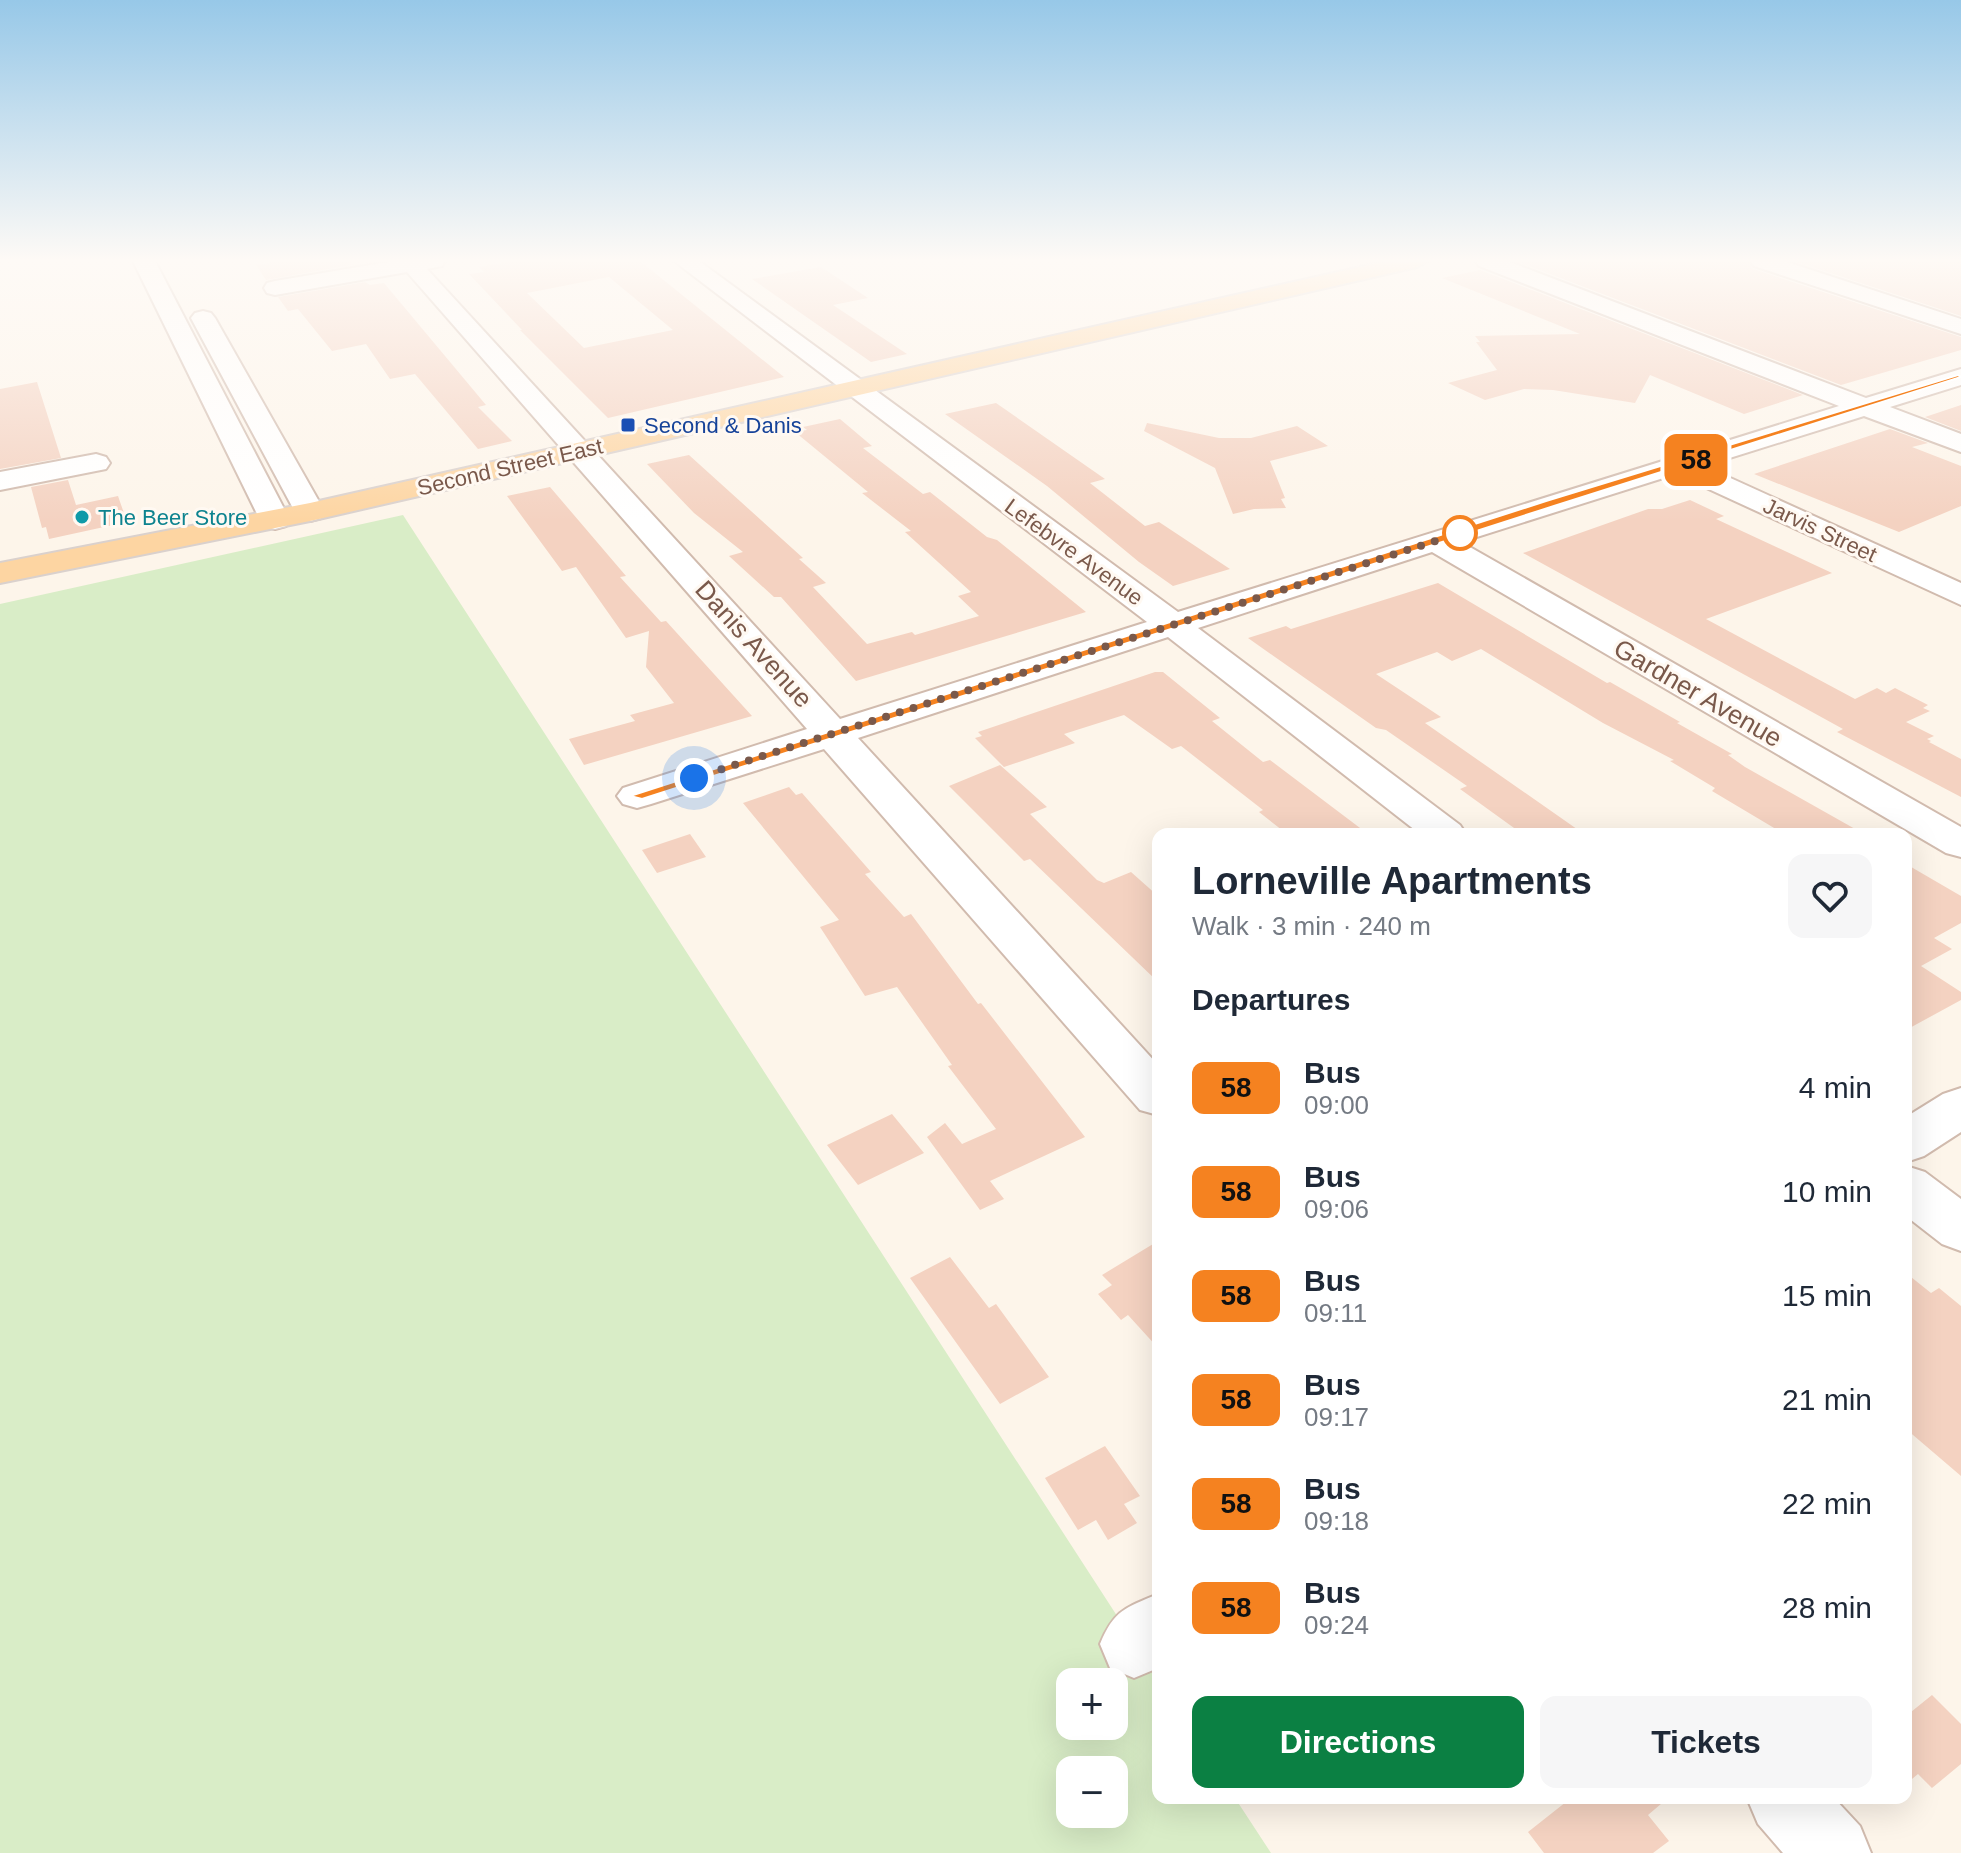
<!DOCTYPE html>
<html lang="en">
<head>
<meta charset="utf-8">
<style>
	:root { --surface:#fff; --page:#f6f6f7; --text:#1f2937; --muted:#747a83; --accent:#0b8043 }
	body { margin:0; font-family:Helvetica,sans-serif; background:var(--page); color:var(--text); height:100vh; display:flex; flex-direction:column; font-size:30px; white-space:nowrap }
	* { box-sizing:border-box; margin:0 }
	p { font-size:26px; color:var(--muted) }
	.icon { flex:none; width:44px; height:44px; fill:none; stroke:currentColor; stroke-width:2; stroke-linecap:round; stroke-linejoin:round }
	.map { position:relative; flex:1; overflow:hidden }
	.panel { position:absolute; left:1152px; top:828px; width:760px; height:976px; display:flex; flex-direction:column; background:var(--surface); border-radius:16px; box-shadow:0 8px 32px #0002 }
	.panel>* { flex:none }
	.badge { padding:0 16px; border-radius:12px; font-size:28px; line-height:52px }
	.fabs { position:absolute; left:1056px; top:1668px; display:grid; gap:16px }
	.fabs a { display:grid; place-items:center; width:72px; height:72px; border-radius:16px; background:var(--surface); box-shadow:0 8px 32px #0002; font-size:40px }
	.you { position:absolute; width:40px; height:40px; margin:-20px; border:6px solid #fff; border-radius:50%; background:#1a73e8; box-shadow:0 0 0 12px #1a73e833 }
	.map>.badge { position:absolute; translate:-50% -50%; box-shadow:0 0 0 4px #fff }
	h2 { padding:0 40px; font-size:30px; line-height:72px }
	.round { display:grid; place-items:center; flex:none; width:84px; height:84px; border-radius:16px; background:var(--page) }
	.head { display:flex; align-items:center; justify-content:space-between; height:136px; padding:0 40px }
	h1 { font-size:38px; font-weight:700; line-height:60px }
	.action { display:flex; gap:16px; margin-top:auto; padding:16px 40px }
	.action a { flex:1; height:92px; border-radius:16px; background:var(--accent); color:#fff; font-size:32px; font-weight:700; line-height:92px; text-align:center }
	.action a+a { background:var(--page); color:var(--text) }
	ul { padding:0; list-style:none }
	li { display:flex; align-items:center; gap:24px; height:104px; padding:0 40px }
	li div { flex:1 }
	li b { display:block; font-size:30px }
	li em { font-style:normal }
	li .badge { min-width:88px; font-weight:700; text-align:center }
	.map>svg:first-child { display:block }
</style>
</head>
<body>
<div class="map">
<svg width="1961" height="1853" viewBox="0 0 1961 1853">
	<rect width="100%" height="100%" fill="#fdf5ea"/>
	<path fill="#d9edc7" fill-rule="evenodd" d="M 403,515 L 1158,1679 L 1158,1798 L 1235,1798 L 1271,1853 L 0,1853 L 0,604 ZM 1070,1682 L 1114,1682 L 1114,1726 L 1070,1726 ZM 1070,1770 L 1114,1770 L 1114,1814 L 1070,1814 Z"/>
	<path fill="#f4d2c1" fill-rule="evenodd" d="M 281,261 L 348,261 L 351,265 L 266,280 L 256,265 Z
		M 514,261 L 640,261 L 784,377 L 608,418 L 520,330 L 522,330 L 469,274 L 484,272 L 479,267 ZM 609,277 L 673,330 L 584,348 L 527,293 Z
		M 1516,261 L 1748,261 L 1753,269 L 1961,337 L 1961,350 L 1841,385 Z
		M 1794,261 L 1961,261 L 1961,316 Z
		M 821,267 L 868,298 L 833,305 L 907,354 L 871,362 L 752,279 Z
		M 1480,270 L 1803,395 L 1744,414 L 1650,375 L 1635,403 L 1553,390 L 1524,389 L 1485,400 L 1448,383 L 1497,370 L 1476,342 L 1480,342 L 1475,336 L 1580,334 L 1442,278 Z
		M 365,282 L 370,285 L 384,283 L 486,405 L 478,407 L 512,441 L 478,449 L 415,374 L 390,379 L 366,344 L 332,351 L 298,309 L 288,311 L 278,297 Z
		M 37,382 L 61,458 L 0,469 L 0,389 Z
		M 996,403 L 1105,479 L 1090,483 L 1145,526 L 1159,522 L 1230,569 L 1173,586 L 1139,562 L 1047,486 L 945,414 Z
		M 1961,405 L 1961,431 L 1925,417 Z
		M 840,419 L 872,446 L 863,448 L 923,494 L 930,492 L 987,537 L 997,540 L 1086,612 L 856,681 L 781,597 L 774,597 L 729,556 L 743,552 L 694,513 L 647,464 L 689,455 L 803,558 L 799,559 L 826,583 L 813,587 L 867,644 L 912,632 L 915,635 L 979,616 L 958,596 L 971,592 L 905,532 L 911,531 L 862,493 L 868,492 L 795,432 L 807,430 L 803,427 Z
		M 1147,423 L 1219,438 L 1251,438 L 1297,426 L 1328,446 L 1270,461 L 1285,498 L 1281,499 L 1286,508 L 1254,509 L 1233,514 L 1215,468 L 1144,431 Z
		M 1890,429 L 1928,443 L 1912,447 L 1961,466 L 1961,506 L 1899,532 L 1754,474 Z
		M 68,480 L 76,505 L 118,496 L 127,522 L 49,539 L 46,527 L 42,528 L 31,487 Z
		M 550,487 L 626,576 L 620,577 L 661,622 L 666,621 L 752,716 L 584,765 L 569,739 L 635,721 L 630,715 L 674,703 L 646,667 L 649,631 L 626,638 L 576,567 L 562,571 L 507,496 Z
		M 1690,500 L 1724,516 L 1716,519 L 1832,573 L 1706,619 L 1855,699 L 1877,688 L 1886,693 L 1895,688 L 1928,705 L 1923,708 L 1930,711 L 1906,722 L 1934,736 L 1927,739 L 1931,741 L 1929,742 L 1961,759 L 1961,797 L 1837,732 L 1843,729 L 1523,553 L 1648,509 L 1662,509 Z
		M 1438,583 L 1607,683 L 1610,682 L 1680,722 L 1677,723 L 1732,754 L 1728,755 L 1745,767 L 1864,834 L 1784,834 L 1712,791 L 1715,788 L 1670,761 L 1674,760 L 1603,723 L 1481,649 L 1452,661 L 1437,652 L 1376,674 L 1441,717 L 1425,723 L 1584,834 L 1535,834 L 1529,830 L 1521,833 L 1460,789 L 1467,786 L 1386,730 L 1376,728 L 1248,638 L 1286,626 L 1291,629 Z
		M 1155,672 L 1163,672 L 1220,718 L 1212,721 L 1263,762 L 1270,760 L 1368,834 L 1287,834 L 1259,812 L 1263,810 L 1181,746 L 1172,749 L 1124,715 L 1064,734 L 1075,743 L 1004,767 L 975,738 L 982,736 L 978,732 Z
		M 1000,765 L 1047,807 L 1030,814 L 1097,880 L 1104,883 L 1131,872 L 1158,896 L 1158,982 L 1030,859 L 1024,861 L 949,786 Z
		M 789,787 L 796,795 L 802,793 L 871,872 L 865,874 L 904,917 L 911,914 L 978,1004 L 981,1003 L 1085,1137 L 990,1181 L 1004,1199 L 980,1210 L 927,1137 L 945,1123 L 962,1144 L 996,1129 L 948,1066 L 952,1065 L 897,987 L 865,996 L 820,927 L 839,920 L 743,803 Z
		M 690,834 L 706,857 L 657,873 L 642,850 Z
		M 1906,864 L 1961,896 L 1961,923 L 1934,938 L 1952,949 L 1921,966 L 1961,992 L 1961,1000 L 1906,1030 Z
		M 892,1114 L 924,1153 L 858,1185 L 827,1145 Z
		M 1158,1241 L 1158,1348 L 1128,1315 L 1121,1320 L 1098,1294 L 1112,1285 L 1102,1275 Z
		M 950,1257 L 989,1308 L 996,1304 L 1049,1377 L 1000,1404 L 910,1278 Z
		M 1906,1273 L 1931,1293 L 1939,1288 L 1961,1306 L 1961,1476 L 1906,1429 Z
		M 1105,1446 L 1140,1496 L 1124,1504 L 1137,1523 L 1108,1540 L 1096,1520 L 1078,1530 L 1045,1478 Z
		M 1932,1695 L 1961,1724 L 1961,1764 L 1932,1788 L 1918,1774 L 1906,1784 L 1906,1716 Z
		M 1571,1798 L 1668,1798 L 1648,1815 L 1669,1841 L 1653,1853 L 1544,1853 L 1528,1832 Z"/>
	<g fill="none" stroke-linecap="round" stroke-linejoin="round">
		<g stroke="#d1bbae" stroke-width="4">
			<path id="minor" d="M 133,261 L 155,261 L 290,520 L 286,526 L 275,529 L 264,526 L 260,520 Z
				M 394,261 L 445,261 L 442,266 L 427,269 L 840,719 L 1147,622 L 674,261 L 699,261 L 1178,612 L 1839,406 L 1479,266 L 1476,261 L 1507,261 L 1866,398 L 1961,369 L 1961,385 L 1890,407 L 1961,434 L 1961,452 L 1864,416 L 1704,466 L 1961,583 L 1961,605 L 1676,474 L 1461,542 L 1961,827 L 1961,857 L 1946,853 L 1432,552 L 1198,628 L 1460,825 L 1466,834 L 1420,834 L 1168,637 L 858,738 L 1158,1065 L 1158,1115 L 1140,1110 L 824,749 L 651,804 L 637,808 L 623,804 L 617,796 L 623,788 L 807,729 L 407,272 L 275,295 L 267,293 L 264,288 L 267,283 L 275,281 Z
				M 1751,261 L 1784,261 L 1961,319 L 1961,334 L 1754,266 Z
				M 203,311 L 211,313 L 215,318 L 325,512 L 321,518 L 310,521 L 299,518 L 295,512 L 191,318 L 195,313 Z
				M 96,454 L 106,457 L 110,463 L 106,469 L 0,490 L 0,472 Z
				M 1961,1088 L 1961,1132 L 1924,1156 L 1906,1162 L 1906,1117 L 1943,1094 Z
				M 1906,1166 L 1925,1172 L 1961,1199 L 1961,1251 L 1942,1244 L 1906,1216 Z
				M 1158,1594 L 1158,1668 L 1134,1678 L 1110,1668 L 1100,1644 C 1114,1610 1125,1608 1158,1594 Z
				M 1747,1798 L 1834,1798 L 1860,1826 L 1871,1853 L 1783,1853 L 1758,1824 Z"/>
		</g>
		<g stroke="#dad1cd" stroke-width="4">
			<path id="major" d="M 1387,261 L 1428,261 L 1417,267 L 310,521 L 0,583 L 0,563 L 310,503 Z"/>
		</g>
		<use href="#minor" fill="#fff" fill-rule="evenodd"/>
		<use href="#major" fill="#fdd5a2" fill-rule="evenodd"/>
	</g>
	<linearGradient id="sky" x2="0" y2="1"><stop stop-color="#97c8e8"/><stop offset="0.5" stop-color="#fefaf6"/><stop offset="1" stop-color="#fefaf6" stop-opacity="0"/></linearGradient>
	<rect width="1961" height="521" fill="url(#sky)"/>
	<path fill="#f58220" stroke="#fff" stroke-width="2" d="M 1958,375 L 1961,377 L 1554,506 L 642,799 L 630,796 L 1546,501 Z"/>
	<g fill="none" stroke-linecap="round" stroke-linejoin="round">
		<path stroke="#7a594b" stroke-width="8" stroke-dasharray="0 14.4" d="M 694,778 L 1464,532 L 1460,533"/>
	</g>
	<rect fill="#1a4fb4" stroke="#fff9f2" stroke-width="3" x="620" y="417" width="16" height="16" rx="4"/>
	<circle fill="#0f9aa8" stroke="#fff9f2" stroke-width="3" cx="82" cy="517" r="8"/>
	<circle fill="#fff" stroke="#f58220" stroke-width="4" cx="1460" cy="533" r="16"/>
	<g text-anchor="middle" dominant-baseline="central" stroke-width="6" stroke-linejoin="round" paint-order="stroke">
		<g font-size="22" fill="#164399" stroke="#fff9f2" text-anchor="start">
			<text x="644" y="425">Second &amp; Danis</text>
		</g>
		<g font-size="22" fill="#7a594b" stroke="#fff9f2">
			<text transform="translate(510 467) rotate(-13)">Second Street East</text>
			<text transform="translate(1820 530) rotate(25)">Jarvis Street</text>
			<text transform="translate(1074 552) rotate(36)">Lefebvre Avenue</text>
		</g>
		<g font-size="22" fill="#0d838f" stroke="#fff9f2" text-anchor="start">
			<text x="98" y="517">The Beer Store</text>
		</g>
		<g font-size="26" fill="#7a594b" stroke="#fff9f2">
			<text transform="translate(754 644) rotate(48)">Danis Avenue</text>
			<text transform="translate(1698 693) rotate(30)">Gardner Avenue</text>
		</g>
	</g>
</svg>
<div class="fabs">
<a>+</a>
<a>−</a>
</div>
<div class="you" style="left:694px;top:778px"></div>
<b class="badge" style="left:1696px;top:460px;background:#f58220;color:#111">58</b>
<section class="panel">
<div class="head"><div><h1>Lorneville Apartments</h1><p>Walk · 3 min · 240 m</p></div><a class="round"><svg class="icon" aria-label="heart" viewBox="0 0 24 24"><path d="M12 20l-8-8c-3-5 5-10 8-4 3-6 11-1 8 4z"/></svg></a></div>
<h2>Departures</h2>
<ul>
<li><span class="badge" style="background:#f58220;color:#111">58</span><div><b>Bus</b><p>09:00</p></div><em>4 min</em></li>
<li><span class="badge" style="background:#f58220;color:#111">58</span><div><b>Bus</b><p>09:06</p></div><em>10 min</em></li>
<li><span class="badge" style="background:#f58220;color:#111">58</span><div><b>Bus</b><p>09:11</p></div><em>15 min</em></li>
<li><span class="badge" style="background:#f58220;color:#111">58</span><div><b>Bus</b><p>09:17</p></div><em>21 min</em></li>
<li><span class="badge" style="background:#f58220;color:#111">58</span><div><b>Bus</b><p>09:18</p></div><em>22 min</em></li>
<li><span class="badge" style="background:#f58220;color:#111">58</span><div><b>Bus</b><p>09:24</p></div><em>28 min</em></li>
</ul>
<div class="action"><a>Directions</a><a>Tickets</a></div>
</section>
</div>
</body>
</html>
